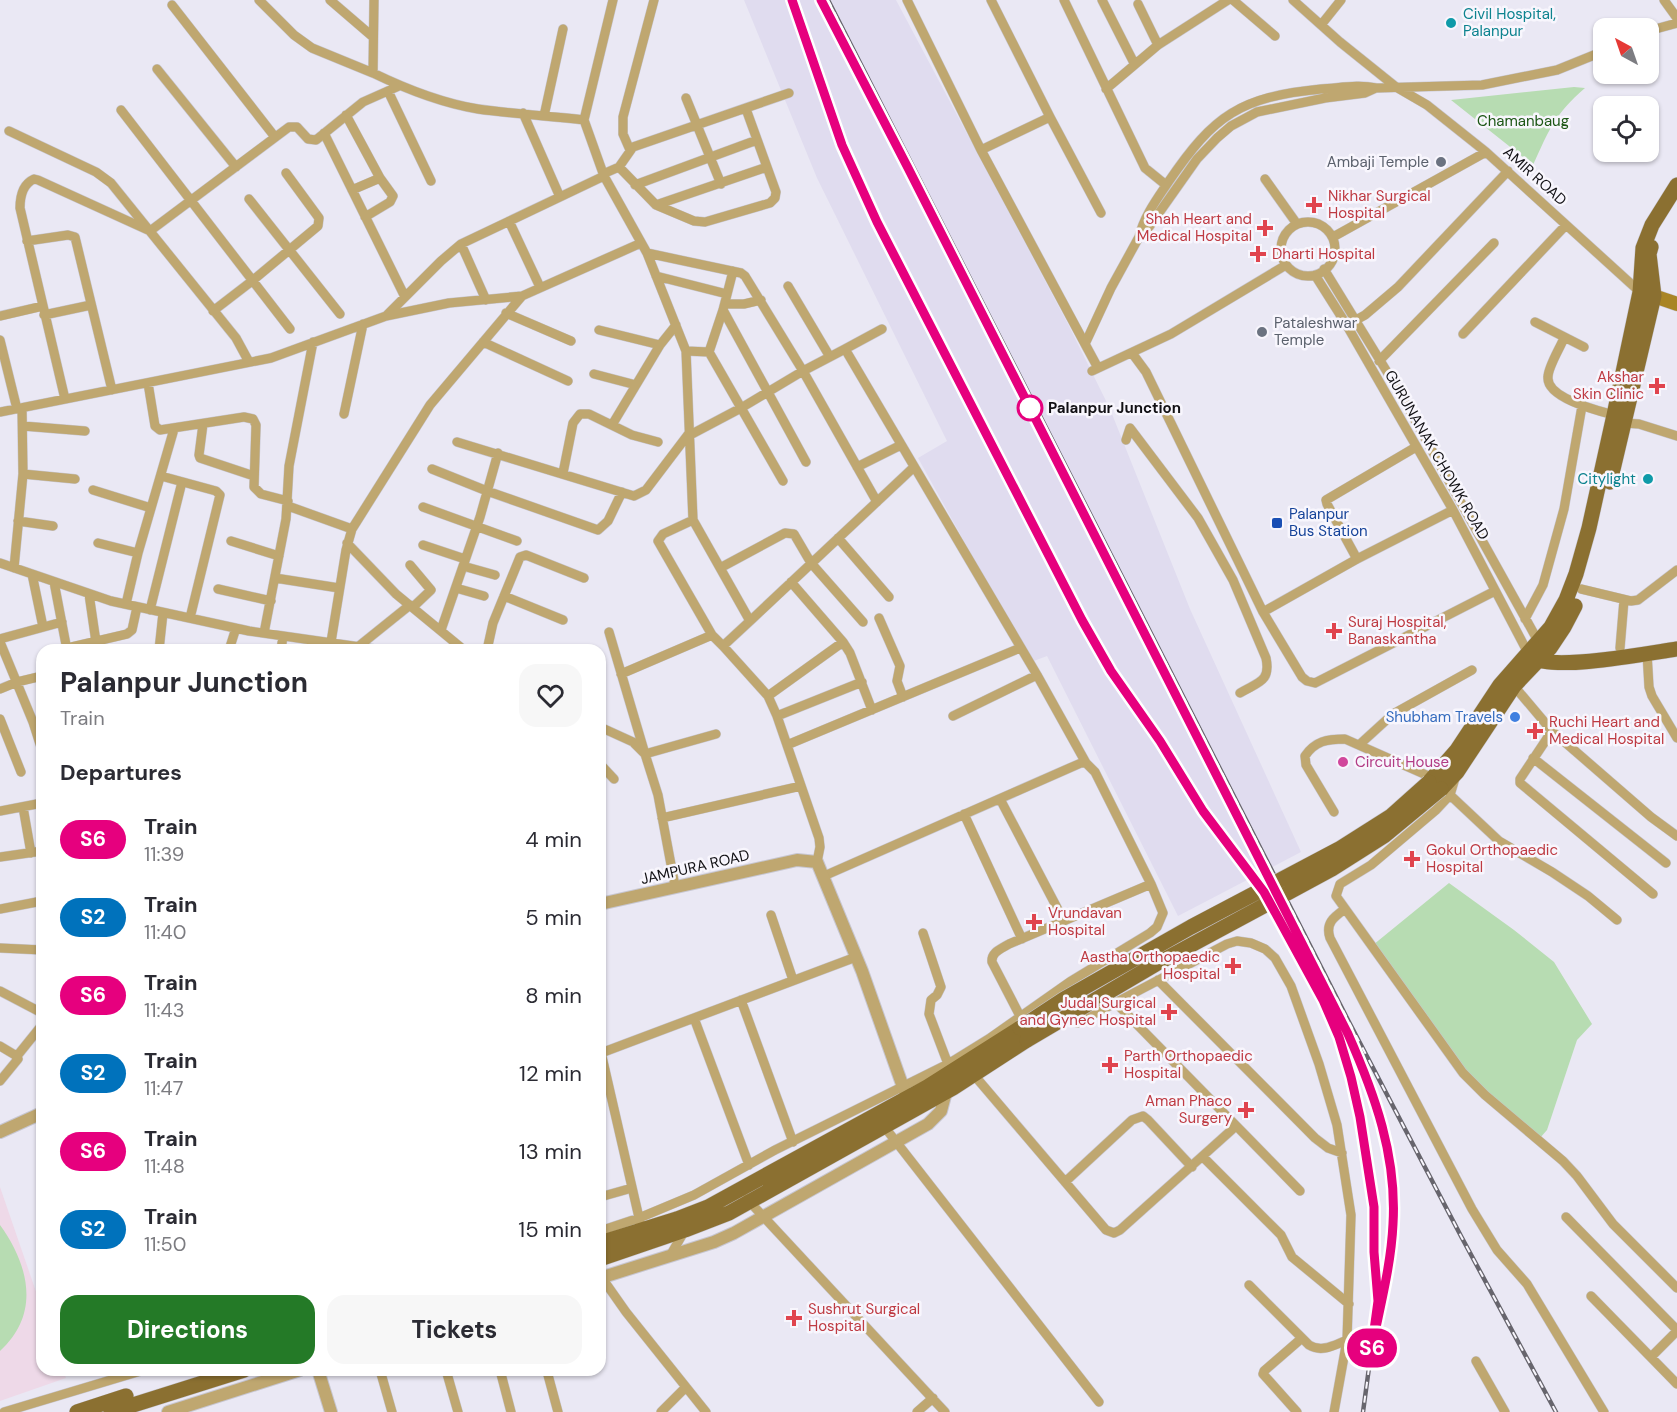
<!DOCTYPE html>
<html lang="en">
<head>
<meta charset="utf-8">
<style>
	:root { --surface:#fff; --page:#f7f7f7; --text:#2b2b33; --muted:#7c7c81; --accent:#247a27 }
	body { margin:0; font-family:"DM Sans",sans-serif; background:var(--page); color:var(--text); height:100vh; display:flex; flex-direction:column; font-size:22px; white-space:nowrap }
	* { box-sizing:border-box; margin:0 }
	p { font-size:20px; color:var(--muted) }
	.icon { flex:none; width:33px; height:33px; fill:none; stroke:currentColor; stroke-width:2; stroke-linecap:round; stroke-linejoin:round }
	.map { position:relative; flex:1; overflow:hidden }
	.drawer { position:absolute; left:36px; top:644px; width:570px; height:732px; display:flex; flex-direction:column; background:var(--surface); border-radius:18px; box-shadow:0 2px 4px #0004 }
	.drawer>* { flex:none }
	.badge { padding:0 12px; border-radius:20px; font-size:21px; line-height:39px }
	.needle { width:39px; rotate:320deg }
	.fabs { position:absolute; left:1593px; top:18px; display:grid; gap:12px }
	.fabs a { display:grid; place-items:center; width:66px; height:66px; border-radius:12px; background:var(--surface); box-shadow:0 2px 4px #0004; font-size:30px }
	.map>.badge { position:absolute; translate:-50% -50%; box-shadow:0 0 0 3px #fff }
	h2 { padding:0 24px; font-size:22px; line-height:54px }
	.round { display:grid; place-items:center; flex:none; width:63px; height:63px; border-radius:18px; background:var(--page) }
	.head { display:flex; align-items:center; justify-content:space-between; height:102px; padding:0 24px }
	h1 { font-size:28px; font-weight:700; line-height:45px }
	.cta { display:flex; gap:12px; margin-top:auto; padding:12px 24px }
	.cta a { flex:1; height:69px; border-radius:18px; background:var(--accent); color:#fff; font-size:24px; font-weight:700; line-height:69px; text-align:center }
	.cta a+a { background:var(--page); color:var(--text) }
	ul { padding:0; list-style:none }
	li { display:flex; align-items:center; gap:18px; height:78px; padding:0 24px }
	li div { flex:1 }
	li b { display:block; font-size:22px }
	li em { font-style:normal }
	li .badge { min-width:66px; font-weight:700; text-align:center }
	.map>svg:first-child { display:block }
</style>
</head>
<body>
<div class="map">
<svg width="1677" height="1412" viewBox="0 0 1677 1412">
	<rect width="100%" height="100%" fill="#eae8f4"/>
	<path fill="#e0dcef" d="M 744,0 L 896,0 L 1068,324 L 1110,409 L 1190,609 L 1301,852 L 1178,916 L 1047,656 L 1031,662 L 918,458 L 947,441 L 817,178 Z"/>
	<path fill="#eed9e8" d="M 0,1187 L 42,1309 L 42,1370 L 63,1370 L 66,1378 L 0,1401 Z"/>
	<path fill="#b7dcb2" d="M 1574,87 L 1585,88 C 1555,114 1549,130 1533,165 L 1451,100 Z
		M 1449,883 L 1514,930 L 1554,962 L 1592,1024 L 1577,1040 L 1547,1130 L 1540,1138 L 1471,1080 L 1373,945 Z
		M 0,1225 C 29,1265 41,1314 0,1351 Z"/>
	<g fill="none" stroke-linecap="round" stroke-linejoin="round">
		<g stroke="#c7c6d0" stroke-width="10">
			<path id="minor" d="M 259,0 L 294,35 L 312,48 L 373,73
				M 330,0 L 373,37
				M 374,0 L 373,73 C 406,89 441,103 478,109 C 513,114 549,116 584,120 L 604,176 L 647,253 L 686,351 L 693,520 L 750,621 L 723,646 L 768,696 L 777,716 L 819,838 L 820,847 L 817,862
				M 907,0 L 981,150 L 1085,344
				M 991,0 L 1050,117 L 1101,213
				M 1064,0 L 1145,168 L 1166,185
				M 1102,0 L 1134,63
				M 1233,0 L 1275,36
				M 1293,0 L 1340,42 L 1396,87 L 1427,105 L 1486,152 L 1640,292
				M 1664,0 L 1677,18
				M 1138,4 L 1158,45
				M 172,5 L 275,137
				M 1321,25 L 1341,0
				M 1648,31 L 1677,23
				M 157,69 L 236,167
				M 1106,89 L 1158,45 L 1228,0
				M 388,91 L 431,181
				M 686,98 L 721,184
				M 121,110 L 290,329
				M 523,113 L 560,197
				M 346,115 L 380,178 L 393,196 L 390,202 L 365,217
				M 544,116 L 563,29
				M 584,120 L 613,0
				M 9,131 L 96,172 L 111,183 L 236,338 L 249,362
				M 324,133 L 405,297
				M 630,150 L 623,134 L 623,117 L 654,0
				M 981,150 L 1050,117
				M 619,167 L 656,205 L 767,167
				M 603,174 L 619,167 L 633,147 L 789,93
				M 1265,179 L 1297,224
				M 635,185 L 757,140
				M 352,190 L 380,178
				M 249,199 L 340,314
				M 656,205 L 694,221 L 705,222 L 770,203 L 775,198 L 776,192 L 746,109
				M 509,221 L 540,287
				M1281 249a27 27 0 1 1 54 0a27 27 0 1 1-54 0Z
				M 1139,237 C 1144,216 1157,199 1169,181 C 1214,115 1240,97 1321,89 C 1340,88 1358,84 1376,88 L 1482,85 L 1557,70 L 1604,51
				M 1333,237 L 1486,152
				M 27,241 L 68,235 L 75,237 L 112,390
				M 461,244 L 486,300
				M 647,253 L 741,273 L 745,276 L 803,371 L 845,349 L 1037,675 L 1086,763
				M 1324,269 L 1400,393 L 1538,641
				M 1315,275 L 1346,324 L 1453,510 L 1528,653
				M 656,276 L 727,294
				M 788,286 L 830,357
				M 725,304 L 744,304 L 761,300
				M 723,310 L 806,462
				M 213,311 L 252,281 L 318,226 L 319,218 L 286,173
				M 506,313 L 571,341
				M 44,315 L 91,305
				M 0,316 L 43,306
				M 386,316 L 449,303 L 522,296
				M 1356,320 L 1365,315 L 1398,287 L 1508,171
				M 1535,322 L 1584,347
				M 599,330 L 660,345
				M 1463,334 L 1566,225
				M 1564,338 C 1560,348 1548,367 1548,377 C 1546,398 1599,411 1614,415
				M 0,340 L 17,409
				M 483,342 L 568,381
				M 845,349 L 882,329
				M 686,351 L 709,352 L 723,310 L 733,271
				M 709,352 L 783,481
				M 1132,353 L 1146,372 L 1263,612 L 1302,677 L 1307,681 L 1315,683 L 1495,591
				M 1379,361 L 1494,243
				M 1098,368 L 1085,344 L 1111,288 L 1139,237 L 1149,227 L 1197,159 L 1217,138 L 1231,126 L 1257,112 L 1325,98 L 1365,93 L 1376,88
				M 1092,371 L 1171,334 L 1286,265
				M 594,374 L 636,385
				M 148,383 L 155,426 L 160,430 L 244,417 L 253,419 L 256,425 L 254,487 L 261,494 L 288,501
				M 65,399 L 20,208 C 20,197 23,184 34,179 L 38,180 L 150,231 L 289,127 L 297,127 L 308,139 L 316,140 L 363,102 L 399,86
				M 0,412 L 271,358 L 386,316 L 441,261 L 461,244 L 604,176
				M 344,414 L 363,324
				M 1624,423 L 1639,424 L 1677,436
				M 203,424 L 199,455 L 200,458 L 254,476
				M 612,425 L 660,345 L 676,325
				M 23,426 L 85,431
				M 690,435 L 741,408 L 803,371 L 877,502
				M 1126,440 L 1130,428 L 1198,518 L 1233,580 L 1266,658 C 1271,682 1258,682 1240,693
				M 457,442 L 634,496 L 646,490 L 690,432
				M 857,467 L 901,445
				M 432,469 L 487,491 L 598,530 L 608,521 L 622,492
				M 563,473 L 573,423 L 580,414 L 589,414 L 632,435 L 658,442
				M 23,474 L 75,479
				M 161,476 L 216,491 L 220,495 L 190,618
				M 93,490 L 151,508
				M 288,506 L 352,529
				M 423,507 L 517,541
				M 693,520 L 663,534 L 658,541 L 712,635 L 723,646
				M 18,521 L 53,526
				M 838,538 L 889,597
				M 231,541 L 279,556
				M 98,543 L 138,553
				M 347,543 L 396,594 L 464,650
				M 423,545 L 465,559
				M 1357,559 L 1327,504 L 1326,500 L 1416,447
				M 0,563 L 111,601 L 249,631 L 381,650
				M 410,565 L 431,590 L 413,607
				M 463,566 L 495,575
				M 14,568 L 23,474 L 22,408
				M 720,568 L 785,533 L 794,534 L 811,563 L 863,622
				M 32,574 L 43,627
				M 275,578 L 339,588
				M 54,582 L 67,650
				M 791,582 L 843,642 L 850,653 L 872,710
				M 456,588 L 484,596
				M 218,589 L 271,601
				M 1581,589 L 1631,601 L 1638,600 L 1677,570
				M 89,594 L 96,642
				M 504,596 L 563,620
				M 126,604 L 138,553 L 174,429
				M 150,610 L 182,482
				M 1263,612 L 1357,559 L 1453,510
				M 879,618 L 900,666 L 897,681 L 903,697
				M 1525,619 L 1543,585 L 1564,509 L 1582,406
				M 750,621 L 914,467
				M 441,630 L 480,517 L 498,453
				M 609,632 L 645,754 L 716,734
				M 264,633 L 286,519 L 289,466 L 313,342
				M 0,639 L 62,622
				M 0,642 L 33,722 L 42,750
				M 331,642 L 346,550 L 352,529 L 430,405 L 522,296 L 641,243
				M 359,646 L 410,605
				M 67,648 L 127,634 L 132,630 L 137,607
				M 1620,648 L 1624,600
				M 159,650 L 163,613
				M 229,650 L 236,628
				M 281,650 L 283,636
				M 487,650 L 493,623 L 520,557 L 526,555 L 584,578
				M 1647,653 L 1649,687 L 1652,696 L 1677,738
				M 621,674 L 712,635
				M 1514,686 L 1552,731 L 1651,817 L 1677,836
				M 0,689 L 17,682 L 42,676
				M 768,696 L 843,642
				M 777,716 L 862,682
				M 953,716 L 1037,675
				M 0,719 L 21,772
				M 600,727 L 633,742 L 645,754 L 658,795 L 675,886
				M 1552,731 L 1520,779 L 1520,783 L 1653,894
				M 787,745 L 1020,648
				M 1359,745 L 1393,714 L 1472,670
				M 1533,758 L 1666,863
				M 600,764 L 614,779
				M 1456,775 L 1450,795 L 1436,810 L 1371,865 L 1340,884 L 1336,896 L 1463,1073 L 1485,1095 L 1563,1161 L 1577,1176 L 1613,1224 L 1677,1288
				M 1450,795 L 1499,841 L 1552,872 L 1588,896 L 1617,920
				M 1000,799 L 1064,921
				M 23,807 L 31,853
				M 0,811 L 42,803
				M 1334,812 L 1306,765 L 1305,756 C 1315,741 1327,739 1345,739 L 1433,778
				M 964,814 L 1022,939
				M 662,818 L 801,786
				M 0,857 L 42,851
				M 0,909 L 42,901
				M 1345,909 C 1334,917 1325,923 1330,938 L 1472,1209 L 1497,1250 L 1527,1284 L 1604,1412
				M 771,915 L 793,980
				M 923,933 L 941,987 L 937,995 L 931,1000 L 929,1014 L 948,1064
				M 0,948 L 42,950
				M 1158,980 L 1315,1138 L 1328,1148 L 1342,1153
				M 0,991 L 42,1013
				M 741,1000 L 793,1142
				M 1116,1003 L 1300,1191
				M 1020,1016 L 992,962 C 991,952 1001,949 1009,944 L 1151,884
				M 694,1018 L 749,1165
				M 1077,1023 L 1227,944 L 1237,941 L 1251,943 L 1265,949 L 1275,958 L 1291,986 L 1319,1064 L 1337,1125 L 1351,1215 L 1347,1340 L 1334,1412
				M 0,1046 L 15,1055 L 18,1059 L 0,1081
				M 600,1048 L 640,1222
				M 601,1053 L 856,957
				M 17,1056 L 42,1025
				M 974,1075 L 1106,1230 L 1114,1233 L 1120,1230 L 1236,1126
				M 883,1125 L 1099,1402
				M 1203,1157 L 1281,1235 L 1292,1257 L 1349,1304
				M 1065,1182 L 1132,1120 L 1143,1116 L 1148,1120 L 1192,1167
				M 600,1197 L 632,1188
				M 747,1199 L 945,1412
				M 1566,1217 L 1677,1330
				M 600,1231 L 639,1218 L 694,1195 L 775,1150 L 948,1064 L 990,1038 L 1071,981 L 1150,933 L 1157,927 L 1163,913 L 1151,884 L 1095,772 L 1086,763 L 1081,763 L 824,876
				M 670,1256 L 685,1230
				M 600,1275 L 626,1312 L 706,1412
				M 1249,1285 L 1309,1345 C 1322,1353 1334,1345 1347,1340
				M 1591,1296 L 1677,1384
				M 1651,1357 L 1677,1331
				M 1476,1361 L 1505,1412
				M 380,1370 L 392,1412
				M 446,1370 L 458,1412
				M 500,1370 L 511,1412
				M 548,1375 L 558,1412
				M 4,1412 L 144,1370
				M 661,1412 L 686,1387
				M 917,1412 L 933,1398
				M 1297,1412 L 1263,1374 L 1264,1371 L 1302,1338"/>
		</g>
		<g stroke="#c7c6d0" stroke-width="14">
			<path id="tertiary" d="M 600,904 L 797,860 L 817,862 L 862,971 L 903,1087 L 911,1104
				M 0,1132 L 42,1113
				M 600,1278 L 714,1242 L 734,1233 L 928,1124 L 941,1111 L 946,1092
				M 318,1370 L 331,1412
				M 168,1412 L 300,1370"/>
		</g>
		<g stroke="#c7c6d0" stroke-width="15">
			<path id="secondary" d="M 1645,293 L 1677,304"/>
		</g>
		<g stroke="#c7c6d0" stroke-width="16">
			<path id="primary" d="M 1610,482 L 1654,296 L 1649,254 L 1651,247
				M 1533,657 C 1552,672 1649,653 1677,649
				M 1429,782 L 1457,750 L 1500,685 L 1551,627 L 1566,600 L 1576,574 L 1589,528 L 1614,415 L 1640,292 L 1643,248 L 1652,225 L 1677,185
				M 1441,789 L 1457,772 L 1514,686 L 1550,648 L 1564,627 L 1575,606
				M 600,1243 L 677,1219 L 708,1207 L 927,1087 L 1020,1028
				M 600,1259 L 685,1230 L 729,1213 L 953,1088 L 1027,1040
				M 77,1412 L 126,1396
				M 111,1412 L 244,1370"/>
		</g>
		<use href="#minor" stroke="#bfa770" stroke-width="9"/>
		<use href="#tertiary" stroke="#bfa770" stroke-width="12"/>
		<use href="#secondary" stroke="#a98525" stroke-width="14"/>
		<use href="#primary" stroke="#8b7031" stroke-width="15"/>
		<g stroke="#67656d" stroke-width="4.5">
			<path id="rail" d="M 792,0 L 842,145 L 877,222 L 1082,620 L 1111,671 L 1159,741 L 1203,811 L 1264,893 L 1323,1000 L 1339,1037 L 1351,1077 L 1360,1117 L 1374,1207 L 1378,1301 L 1363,1412
				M 828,0 L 1349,1022 L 1462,1238 L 1556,1412
				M 1359,1059 C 1382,1110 1396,1166 1393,1223 C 1392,1247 1387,1272 1382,1295"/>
		</g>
		<use href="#rail" stroke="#f8f6fd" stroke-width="2" stroke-dasharray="7" stroke-linecap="butt"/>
		<g stroke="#c7c6d0" stroke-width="16" stroke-linecap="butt">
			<path id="primary-bridge" d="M 1020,1028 L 1064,999 L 1191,927 L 1339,849 L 1391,816 L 1429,782
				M 1027,1040 L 1156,964 L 1332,869 L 1384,836 L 1441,789"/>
		</g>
		<use href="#primary-bridge" stroke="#8b7031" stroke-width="15"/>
	</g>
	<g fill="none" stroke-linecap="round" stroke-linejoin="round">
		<g stroke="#fff" stroke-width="14">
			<path id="line" d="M 792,0 L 842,145 L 877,222 L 1082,620 L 1111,671 L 1160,741 L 1203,811 L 1264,892 L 1323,1000 L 1339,1037 L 1351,1077 L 1360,1117 L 1374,1207 L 1374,1252 L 1378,1301 L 1371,1352 C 1379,1310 1391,1267 1393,1224 C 1397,1156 1375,1095 1348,1034 L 907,166 L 821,0"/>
		</g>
		<use href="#line" stroke="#e6007e" stroke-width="9"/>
	</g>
	<g fill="#0f9aa8" stroke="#f8f6fd" stroke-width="2">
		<circle cx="1451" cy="23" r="6"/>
		<circle cx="1648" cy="479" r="6"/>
	</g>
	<g fill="#6b7280" stroke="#f8f6fd" stroke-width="2">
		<circle cx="1441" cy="162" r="6"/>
		<circle cx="1262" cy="332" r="6"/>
	</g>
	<g fill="#e0444e" stroke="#f8f6fd" stroke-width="2">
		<path d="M1311 196h6v6h6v6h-6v6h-6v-6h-6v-6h6z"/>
		<path d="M1262 219h6v6h6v6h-6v6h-6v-6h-6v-6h6z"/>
		<path d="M1255 245h6v6h6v6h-6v6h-6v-6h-6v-6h6z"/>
		<path d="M1654 377h6v6h6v6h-6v6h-6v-6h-6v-6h6z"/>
		<path d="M1331 622h6v6h6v6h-6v6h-6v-6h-6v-6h6z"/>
		<path d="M1532 722h6v6h6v6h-6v6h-6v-6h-6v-6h6z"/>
		<path d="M1409 850h6v6h6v6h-6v6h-6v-6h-6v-6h6z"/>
		<path d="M1031 913h6v6h6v6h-6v6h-6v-6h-6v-6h6z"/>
		<path d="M1230 957h6v6h6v6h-6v6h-6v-6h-6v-6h6z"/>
		<path d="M1166 1003h6v6h6v6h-6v6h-6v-6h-6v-6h6z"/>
		<path d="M1107 1056h6v6h6v6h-6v6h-6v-6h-6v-6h6z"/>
		<path d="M1243 1101h6v6h6v6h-6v6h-6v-6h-6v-6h6z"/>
		<path d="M791 1309h6v6h6v6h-6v6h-6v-6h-6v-6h6z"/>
	</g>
	<circle fill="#fff" stroke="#e6007e" stroke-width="3" cx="1030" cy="408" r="12"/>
	<rect fill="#1a4fb4" stroke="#f8f6fd" stroke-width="2" x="1271" y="517" width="12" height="12" rx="3"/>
	<circle fill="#3f7fe0" stroke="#f8f6fd" stroke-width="2" cx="1515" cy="717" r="6"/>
	<circle fill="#d1479c" stroke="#f8f6fd" stroke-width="2" cx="1343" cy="762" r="6"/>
	<g text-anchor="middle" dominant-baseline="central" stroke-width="5" stroke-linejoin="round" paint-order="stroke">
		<g font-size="15" fill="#0d838f" stroke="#f8f6fd" text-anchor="start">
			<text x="1463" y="14">Civil Hospital,<tspan x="1463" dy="17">Palanpur</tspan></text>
			<text x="1636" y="479" text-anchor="end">Citylight</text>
		</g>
		<g font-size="15" fill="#1d5716" stroke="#f8f6fd">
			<text x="1523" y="121">Chamanbaug</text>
		</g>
		<g font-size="15" fill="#5b616d" stroke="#f8f6fd" text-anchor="end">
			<text x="1429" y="162">Ambaji Temple</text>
			<text x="1274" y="323" text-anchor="start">Pataleshwar<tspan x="1274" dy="17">Temple</tspan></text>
		</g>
		<g font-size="15" fill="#121115" stroke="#f8f6fd">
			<text transform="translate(1535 176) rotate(42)">AMIR ROAD</text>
			<text transform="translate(1437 455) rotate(60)">GURUNANAK CHOWK ROAD</text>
			<text transform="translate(695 867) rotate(-13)">JAMPURA ROAD</text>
		</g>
		<g font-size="15" fill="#be3a42" stroke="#f8f6fd" text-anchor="start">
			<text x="1328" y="196">Nikhar Surgical<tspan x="1328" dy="17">Hospital</tspan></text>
			<text x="1252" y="219" text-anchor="end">Shah Heart and<tspan x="1252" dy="17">Medical Hospital</tspan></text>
			<text x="1272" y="254">Dharti Hospital</text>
			<text x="1644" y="377" text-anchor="end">Akshar<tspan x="1644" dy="17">Skin Clinic</tspan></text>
			<text x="1348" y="622">Suraj Hospital,<tspan x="1348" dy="17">Banaskantha</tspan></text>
			<text x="1549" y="722">Ruchi Heart and<tspan x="1549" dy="17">Medical Hospital</tspan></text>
			<text x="1426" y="850">Gokul Orthopaedic<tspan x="1426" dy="17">Hospital</tspan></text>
			<text x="1048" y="913">Vrundavan<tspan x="1048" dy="17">Hospital</tspan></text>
			<text x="1220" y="957" text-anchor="end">Aastha Orthopaedic<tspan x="1220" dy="17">Hospital</tspan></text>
			<text x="1156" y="1003" text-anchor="end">Judal Surgical<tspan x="1156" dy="17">and Gynec Hospital</tspan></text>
			<text x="1124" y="1056">Parth Orthopaedic<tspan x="1124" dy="17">Hospital</tspan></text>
			<text x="1232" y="1101" text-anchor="end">Aman Phaco<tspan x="1232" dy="17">Surgery</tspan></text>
			<text x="808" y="1309">Sushrut Surgical<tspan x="808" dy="17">Hospital</tspan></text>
		</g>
		<g font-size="15" font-weight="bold" fill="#121115" stroke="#f8f6fd" text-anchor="start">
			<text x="1048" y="408">Palanpur Junction</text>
		</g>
		<g font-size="15" fill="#164399" stroke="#f8f6fd" text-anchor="start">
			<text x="1289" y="514">Palanpur<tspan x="1289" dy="17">Bus Station</tspan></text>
		</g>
		<g font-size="15" fill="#366cbe" stroke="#f8f6fd" text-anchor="end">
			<text x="1503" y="717">Shubham Travels</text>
		</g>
		<g font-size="15" fill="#b23c85" stroke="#f8f6fd" text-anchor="start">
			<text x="1355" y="762">Circuit House</text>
		</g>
	</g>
</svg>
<div class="fabs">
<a><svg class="needle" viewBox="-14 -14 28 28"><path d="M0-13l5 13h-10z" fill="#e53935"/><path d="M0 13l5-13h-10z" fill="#7c7c81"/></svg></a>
<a><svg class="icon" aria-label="locate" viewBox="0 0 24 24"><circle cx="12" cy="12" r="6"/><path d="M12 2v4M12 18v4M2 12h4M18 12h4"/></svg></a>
</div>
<b class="badge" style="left:1372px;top:1348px;background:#e6007e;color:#fff">S6</b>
<section class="drawer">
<div class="head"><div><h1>Palanpur Junction</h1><p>Train</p></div><a class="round"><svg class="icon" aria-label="heart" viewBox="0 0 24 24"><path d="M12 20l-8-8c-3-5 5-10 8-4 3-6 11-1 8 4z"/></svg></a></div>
<h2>Departures</h2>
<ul>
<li><span class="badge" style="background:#e6007e;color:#fff">S6</span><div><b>Train</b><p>11:39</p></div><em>4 min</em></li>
<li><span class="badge" style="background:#0072bc;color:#fff">S2</span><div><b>Train</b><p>11:40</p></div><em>5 min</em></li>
<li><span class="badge" style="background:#e6007e;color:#fff">S6</span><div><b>Train</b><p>11:43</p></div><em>8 min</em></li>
<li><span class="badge" style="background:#0072bc;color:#fff">S2</span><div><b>Train</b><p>11:47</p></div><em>12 min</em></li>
<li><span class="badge" style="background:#e6007e;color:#fff">S6</span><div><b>Train</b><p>11:48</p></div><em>13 min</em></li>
<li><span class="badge" style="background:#0072bc;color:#fff">S2</span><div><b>Train</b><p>11:50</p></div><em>15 min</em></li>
</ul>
<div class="cta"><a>Directions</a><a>Tickets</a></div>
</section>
</div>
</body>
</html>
